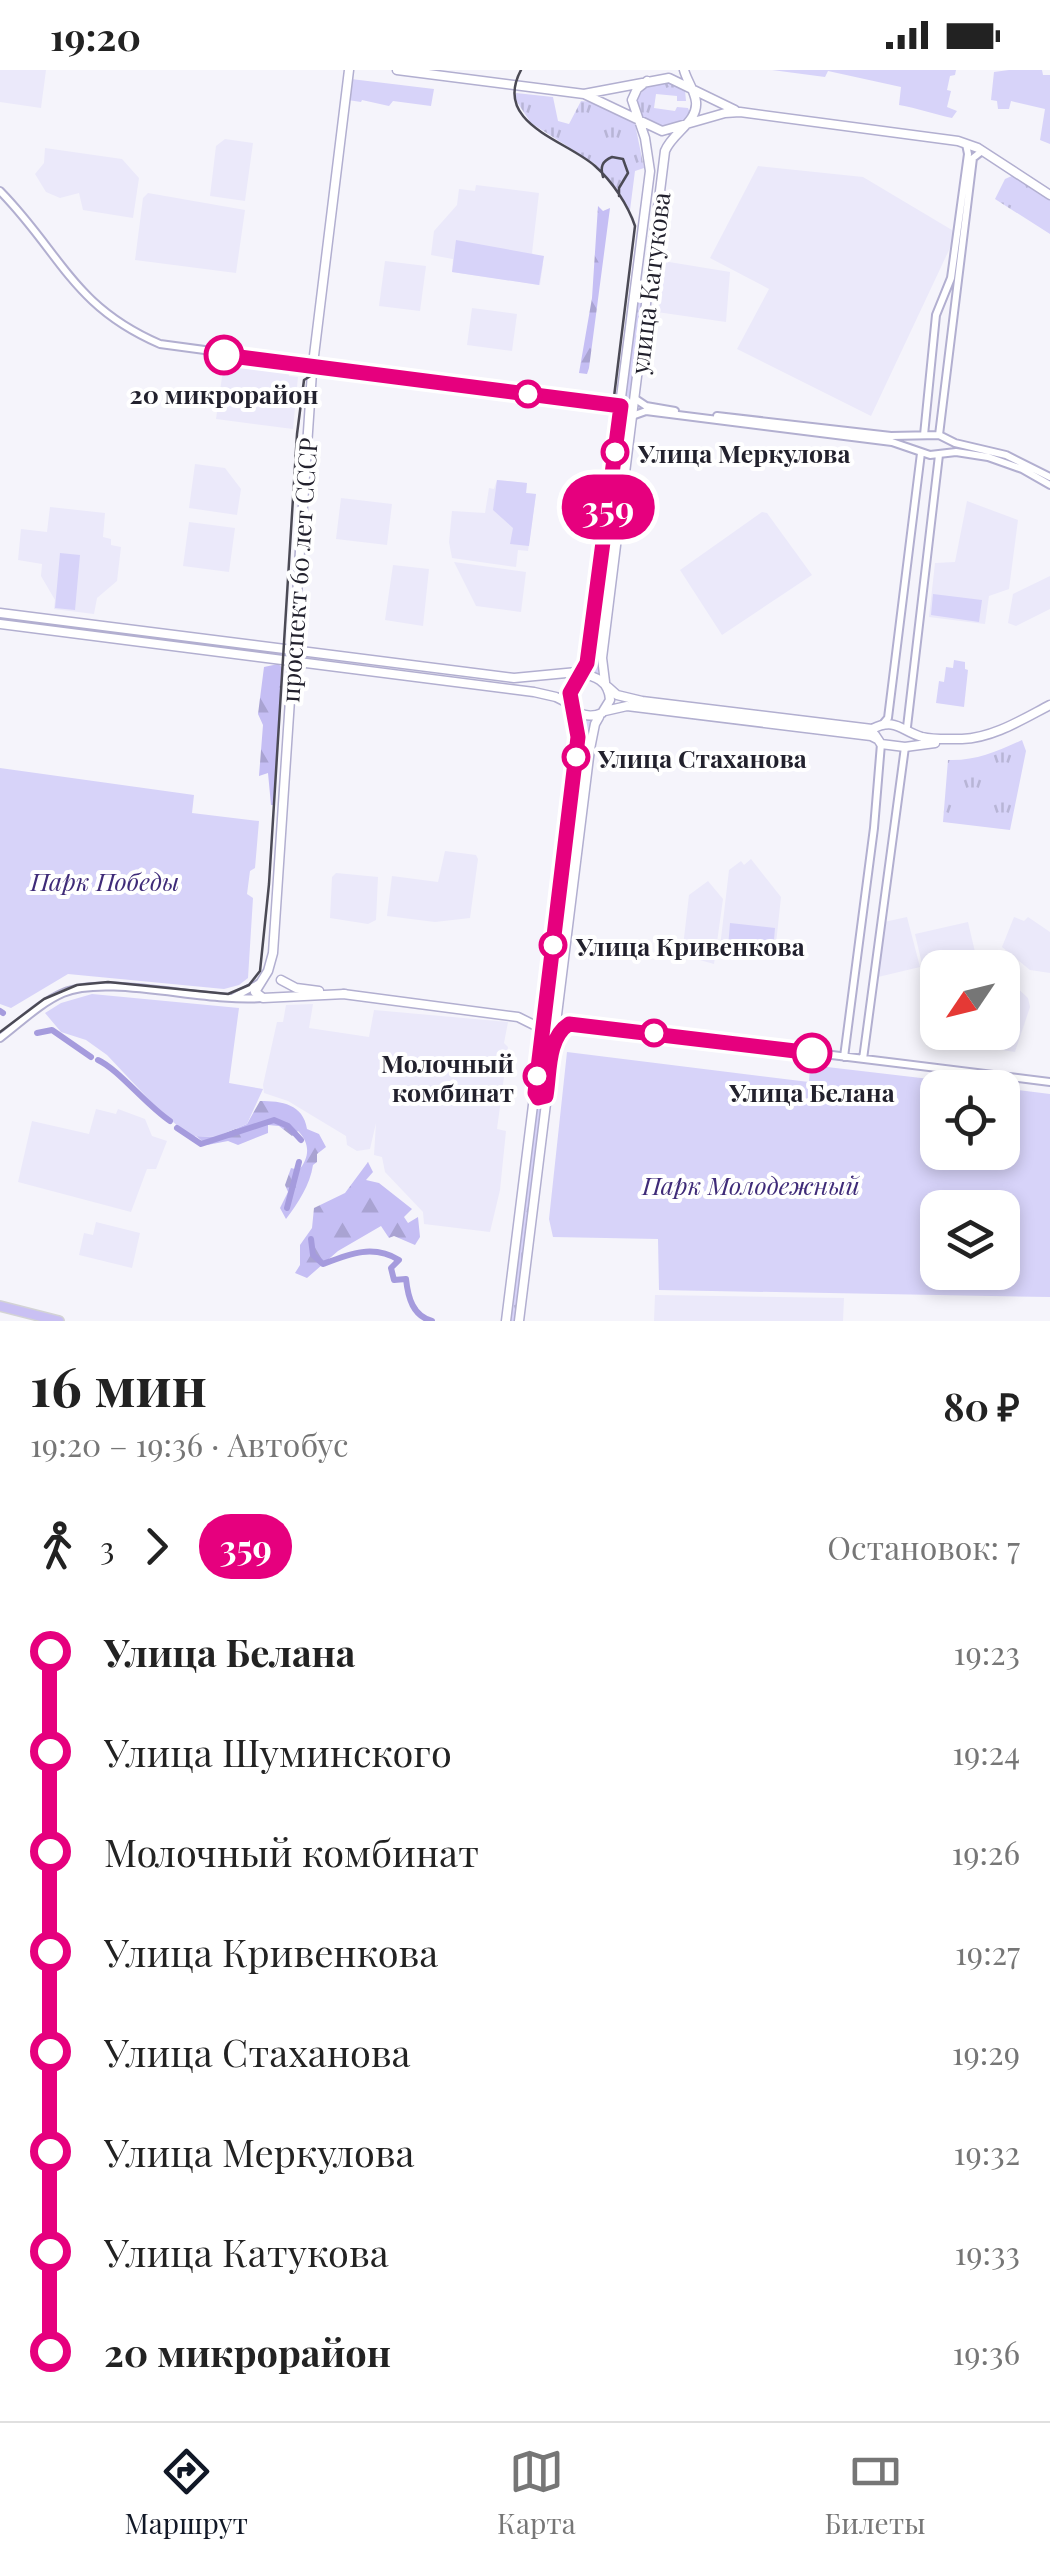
<!DOCTYPE html>
<html lang="ru">
<head>
<meta charset="utf-8">
<style>
	:root { --surface:#fff; --page:#f6f6f6; --text:#222; --muted:#767676; --line:#e0e0e0; --accent:#111827 }
	body { margin:0; font-family:"Playfair Display",serif; background:var(--page); color:var(--text); height:100vh; display:flex; flex-direction:column; font-size:38px; white-space:nowrap }
	* { box-sizing:border-box; margin:0 }
	p { font-size:32px; color:var(--muted) }
	.icon { flex:none; width:55px; height:55px; fill:none; stroke:currentColor; stroke-width:2; stroke-linecap:round; stroke-linejoin:round }
	.map { position:relative; height:1251px; overflow:hidden }
	.panel { display:flex; flex-direction:column; background:var(--surface); flex:1 }
	.panel>* { flex:none }
	.badge { padding:0 20px; border-radius:32px; font-size:35px; line-height:65px }
	.needle { width:65px; rotate:235deg }
	.fabs { position:absolute; left:920px; top:880px; display:grid; gap:20px }
	.fabs a { display:grid; place-items:center; width:100px; height:100px; border-radius:20px; background:var(--surface); box-shadow:0 5px 15px #0003; font-size:50px }
	.map>.badge { position:absolute; translate:-50% -50%; box-shadow:0 0 0 5px #fff }
	.legs { display:flex; align-items:center; gap:15px; height:110px; padding:0 30px; font-size:32px }
	.legs p { margin-inline-start:auto }
	.head { display:flex; align-items:center; justify-content:space-between; height:170px; padding:0 30px }
	h1 { font-size:55px; font-weight:700; line-height:75px }
	ul { padding:0 30px; list-style:none }
	li { display:flex; align-items:center; gap:35px; height:100px; font-size:38px }
	li i { display:grid; place-items:center; width:15px; height:100%; margin:0 12px; background:currentColor }
	li i::after { content:''; width:25px; height:25px; margin:-12px; border:8px solid; border-radius:50%; background:var(--surface) }
	li p { margin-inline-start:auto }
	li:first-child i { background:linear-gradient(#0000 50%,currentColor 0) }
	li:last-child i { background:linear-gradient(currentColor 50%,#0000 0) }
	.status { display:flex; justify-content:space-between; align-items:center; height:70px; padding:0 50px; background:var(--surface); direction:ltr }
	.status svg { height:28px; fill:currentColor }
	.tabs { display:flex; justify-content:space-around; align-items:center; height:140px; border-top:2px solid var(--line); background:var(--surface); font-size:28px; color:var(--muted) }
	.tabs a { display:grid; justify-items:center; gap:5px }
	.tabs .on { color:var(--accent) }
	.map>svg:first-child { display:block }
</style>
</head>
<body>
<div class="status"><b>19:20</b><svg viewBox="0 0 49 12"><path d="M0 12V9h3v3zM5 12V6h3v6zM10 12V3h3v9zM15 12V0h3v12zM26 1h20v11H26zM47 4h2v5h-2z"/></svg></div>
<div class="map">
<svg width="1050" height="1251" viewBox="0 0 1050 1251">
	<defs>
		<pattern id="grass-tufts" width="24" height="20" patternUnits="userSpaceOnUse" patternTransform="scale(2.5)"><rect width="24" height="20" fill="#d7d3f9"/><path d="M3 7l-1-3M5 7V3M7 7l1-3M15 17l-1-3M17 17v-4M19 17l1-3" fill="none" stroke="#b8b5d6"/></pattern>
		<pattern id="forest-firs" width="22" height="20" patternUnits="userSpaceOnUse" patternTransform="scale(2.5)"><rect width="22" height="20" fill="#c5bef4"/><path d="M5 1l3.5 6h-7zM16 11l3.5 6h-7z" fill="#a9a3d2"/></pattern>
	</defs>
	<rect width="100%" height="100%" fill="#f5f4fb"/>
	<path fill="#ebe9fa" d="M 0,0 L 46,0 L 41,38 L 0,32 Z
		M 225,69 L 253,73 L 245,131 L 210,126 L 216,76 Z
		M 45,78 L 122,89 L 139,108 L 133,148 L 83,140 L 79,123 L 60,128 L 46,122 L 35,104 L 44,93 Z
		M 758,96 L 863,107 L 957,163 L 871,346 L 737,279 L 769,219 L 710,188 Z
		M 476,115 L 539,123 L 532,183 L 543,194 L 540,215 L 452,202 L 453,189 L 431,185 L 434,161 L 457,135 L 459,119 L 475,121 Z
		M 148,123 L 245,140 L 236,203 L 135,190 L 143,128 Z
		M 385,191 L 426,196 L 420,241 L 379,236 Z
		M 663,191 L 730,202 L 726,252 L 657,242 Z
		M 472,238 L 517,244 L 512,281 L 467,275 Z
		M 232,292 L 289,299 L 289,306 L 298,307 L 293,359 L 216,349 L 224,293 Z
		M 195,394 L 225,398 L 241,419 L 237,445 L 189,438 Z
		M 497,410 L 527,413 L 526,423 L 536,424 L 528,481 L 518,480 L 516,497 L 452,488 L 449,472 L 452,441 L 485,443 L 489,418 L 494,419 Z
		M 341,428 L 392,434 L 387,475 L 336,469 Z
		M 967,431 L 1018,450 L 1009,519 L 989,526 L 985,554 L 929,547 L 935,493 L 955,492 Z
		M 50,437 L 105,443 L 103,467 L 111,469 L 111,475 L 121,477 L 117,511 L 97,528 L 94,544 L 54,539 L 55,530 L 41,506 L 42,494 L 18,490 L 21,459 L 47,462 Z
		M 762,442 L 767,443 L 812,505 L 722,565 L 680,500 Z
		M 189,452 L 235,458 L 229,502 L 183,496 Z
		M 454,492 L 526,502 L 521,542 L 476,536 Z
		M 393,495 L 429,499 L 423,556 L 385,550 Z
		M 1050,506 L 1050,539 L 1016,556 L 1008,553 L 1013,524 Z
		M 445,781 L 476,785 L 478,789 L 470,848 L 435,852 L 387,846 L 392,806 L 438,812 Z
		M 751,789 L 781,827 L 775,883 L 720,877 L 729,800 L 741,791 L 744,795 Z
		M 336,803 L 378,807 L 376,850 L 368,854 L 330,848 L 332,807 Z
		M 708,811 L 723,829 L 714,894 L 682,885 L 689,825 Z
		M 907,847 L 920,897 L 878,907 L 884,852 Z
		M 1014,847 L 1024,851 L 1028,847 L 1050,862 L 1050,903 L 1030,900 L 1002,877 Z
		M 968,852 L 975,882 L 922,894 L 915,864 Z
		M 1014,915 L 1028,928 L 1030,937 L 1015,982 L 940,971 L 938,963 L 1002,962 L 1003,918 Z
		M 313,934 L 309,958 L 369,967 L 374,940 L 508,952 L 504,973 L 508,977 L 497,1059 L 506,1061 L 500,1120 L 490,1162 L 424,1154 L 423,1142 L 385,1102 L 382,1087 L 374,1085 L 376,1053 L 370,1079 L 357,1081 L 347,1075 L 346,1066 L 288,1031 L 264,1023 L 263,1015 L 277,952 L 283,952 L 286,935 Z
		M 96,1039 L 116,1044 L 118,1039 L 145,1049 L 152,1066 L 167,1071 L 156,1099 L 147,1099 L 131,1142 L 18,1112 L 32,1051 L 89,1064 Z
		M 96,1152 L 140,1163 L 132,1198 L 79,1185 L 84,1163 L 93,1165 Z
		M 655,1225 L 844,1228 L 843,1251 L 654,1251 Z"/>
	<path fill="url(#grass-tufts)" d="M 665,11 L 685,20 L 686,31 L 677,31 L 677,26 L 656,24 L 654,38 L 675,41 L 677,37 L 688,38 L 690,43 L 683,52 L 657,57 L 639,46 L 635,32 L 646,16 Z
		M 516,23 L 553,27 L 558,51 L 569,54 L 581,31 L 595,32 L 635,54 L 644,98 L 635,101 L 630,140 L 595,94 L 531,53 L 515,29 Z
		M 1014,105 L 1050,130 L 1050,164 L 995,129 L 1005,109 Z
		M 639,216 L 644,217 L 615,440 L 610,437 Z
		M 610,445 L 616,446 L 598,606 L 586,601 L 590,593 Z
		M 582,649 L 593,650 L 563,870 L 556,869 Z
		M 1022,670 L 1026,681 L 1010,760 L 943,752 L 948,690 C 976,691 996,682 1022,670 Z
		M 537,1031 L 543,1032 L 515,1251 L 509,1251 Z"/>
	<path fill="url(#forest-firs)" d="M 598,136 L 603,141 L 610,138 L 589,298 L 587,304 L 579,303 L 592,228 Z
		M 278,594 L 283,598 L 274,735 L 271,735 L 268,703 L 259,706 L 263,655 L 258,644 L 264,597 Z
		M 260,1031 C 282,1031 303,1034 307,1059 L 319,1064 L 326,1077 L 317,1084 L 317,1092 L 313,1095 C 310,1115 298,1133 286,1149 L 280,1138 L 288,1122 L 285,1115 L 291,1098 L 299,1100 C 310,1087 310,1073 298,1061 L 292,1066 L 279,1056 L 268,1055 L 268,1063 L 238,1075 L 228,1071 L 207,1075 L 196,1066 L 216,1067 L 247,1054 Z
		M 368,1092 L 373,1102 L 366,1110 L 379,1113 L 412,1139 L 404,1147 L 408,1153 L 418,1147 L 420,1167 L 415,1175 L 394,1166 L 389,1168 L 381,1156 L 338,1181 L 307,1208 L 295,1203 L 300,1195 L 300,1175 L 312,1158 L 314,1138 L 345,1123 Z"/>
	<path fill="#d7d3f9" fill-rule="evenodd" d="M 772,0 L 956,0 L 955,5 L 950,6 L 947,20 L 951,21 L 947,37 L 957,41 L 952,48 C 934,44 917,38 899,35 L 901,17 L 828,1 L 825,7 Z
		M 1009,0 L 1042,0 L 1043,5 L 1050,5 L 1050,74 L 1040,70 L 1045,39 L 1011,31 L 1009,39 L 998,39 L 997,31 L 991,30 L 994,2 Z
		M 351,9 L 434,19 L 431,36 L 393,31 L 389,36 L 362,30 L 361,32 L 348,30 Z
		M 456,170 L 544,186 L 539,215 L 452,202 Z
		M 497,410 L 527,413 L 526,423 L 536,424 L 529,476 L 510,474 L 513,458 L 493,440 Z
		M 60,483 L 80,485 L 75,540 L 55,538 Z
		M 933,524 L 982,530 L 979,552 L 931,545 Z
		M 954,590 L 965,592 L 965,599 L 968,600 L 964,637 L 936,633 L 939,611 L 944,612 L 946,597 L 953,598 Z
		M 0,698 L 194,725 L 192,743 L 259,751 L 255,798 L 250,801 L 247,824 L 253,828 L 248,908 L 239,915 L 224,919 L 68,904 L 11,938 L 0,934 Z
		M 730,853 L 775,858 L 773,882 L 728,877 Z
		M 92,924 L 239,938 L 229,1013 L 263,1019 L 247,1054 L 216,1067 L 189,1066 L 155,1036 L 107,985 L 86,970 L 61,962 L 45,943 L 61,933 Z
		M 567,982 L 809,1012 L 810,995 L 998,1017 L 938,1018 L 938,1082 L 1002,1082 L 1003,1018 L 1050,1024 L 1050,1227 L 659,1220 L 658,1169 L 553,1167 L 549,1149 ZM 938,1138 L 1002,1138 L 1002,1202 L 938,1202 Z"/>
	<g fill="none" stroke-linecap="round" stroke-linejoin="round">
		<path stroke="#a59bdd" stroke-width="6" d="M 0,941 L 3,943
			M 37,963 L 52,960 L 91,987
			M 98,990 C 118,999 147,1036 170,1051
			M 177,1058 L 201,1074 L 274,1050 L 288,1056 L 301,1070
			M 287,1138 L 299,1092
			M 311,1169 L 313,1185 L 323,1194 C 349,1184 373,1174 399,1190 L 391,1198 L 394,1210 L 406,1209 C 408,1228 413,1246 432,1251"/>
		<g stroke="#b2afd0" stroke-width="10">
			<path id="tertiary" d="M 0,121 C 61,183 72,236 160,274 L 621,336
				M 634,328 L 646,336 L 675,341
				M 632,346 L 646,341 L 892,372 L 930,385 L 956,382 L 988,387 L 1022,399 L 1050,415
				M 717,346 L 891,366 L 939,365 L 955,373 L 1006,385 L 1050,407
				M 924,365 L 936,245 L 951,208 L 968,84 L 966,74
				M 939,365 L 973,88 L 982,81
				M 883,654 L 888,648 L 921,383
				M 907,657 L 939,385
				M 234,927 L 258,914
				M 0,968 C 20,953 40,933 63,923 C 107,904 207,933 262,928
				M 556,968 L 569,955 L 581,954 L 1050,1012
				M 844,987 L 874,758 L 881,674
				M 863,989 L 905,677"/>
		</g>
		<g stroke="#b2afd0" stroke-width="11">
			<path id="secondary" d="M 397,0 L 584,24 L 662,61 L 725,43 L 740,42 L 958,71 L 978,78 L 1050,125
				M 584,24 L 669,8 L 735,40
				M 0,543 L 514,608 L 577,602 C 593,606 609,609 610,630 L 602,643 C 587,650 565,642 571,622 C 574,612 582,602 587,593 L 650,101 L 645,68 L 632,30 L 637,19 L 647,11
				M 0,554 L 534,622 L 556,627 L 572,635
				M 605,612 L 602,588 L 665,81 C 672,63 698,52 696,32 C 695,21 687,11 684,0
				M 608,617 L 617,625 L 642,631 L 872,659 C 896,647 901,661 922,667 C 934,670 950,669 962,669 C 993,668 1023,649 1050,635
				M 605,641 L 627,636 L 871,666 L 877,669
				M 875,665 L 881,674 L 905,677 L 935,673
				M 281,910 L 296,918 L 319,921
				M 343,924 L 518,947 L 542,959
				M 345,924 L 263,928 L 255,922 L 268,901 L 273,883 L 312,302 L 349,0
				M 506,1251 L 579,667 L 575,640
				M 519,1251 L 590,679 L 595,654 L 599,647"/>
		</g>
		<g stroke="#d3d3d5" stroke-width="12">
			<path id="primary" d="M 0,1236 L 59,1251"/>
		</g>
		<use href="#tertiary" stroke="#fff" stroke-width="6"/>
		<use href="#secondary" stroke="#fff" stroke-width="8"/>
		<use href="#primary" stroke="#c9c0f3" stroke-width="9"/>
		<path stroke="#4b4a55" stroke-width="2.5" d="M 603,107 C 600,97 602,91 612,87 L 623,89 L 628,103 L 619,118 L 619,126
			M 0,962 L 44,929 L 77,915 L 108,912 L 228,924 L 249,915 L 260,901 L 269,814 L 297,364 L 304,310 L 314,304 L 596,340 L 606,341 L 613,335 L 635,156 C 628,135 612,111 595,96 C 566,70 492,54 521,0"/>
	</g>
	<g fill="none" stroke-linecap="round" stroke-linejoin="round">
		<g stroke="#fff" stroke-width="22">
			<path id="line-1" d="M 224,285 L 621,336 L 587,593 L 570,623 L 578,667 L 535,1023 L 538,1028 L 546,1026 C 550,1003 547,968 569,954 L 812,983"/>
		</g>
		<use href="#line-1" stroke="#e6007e" stroke-width="15"/>
	</g>
	<g fill="#fff" stroke="#e6007e" stroke-width="5">
		<circle cx="224" cy="285" r="18"/>
		<circle cx="528" cy="324" r="12"/>
		<circle cx="615" cy="382" r="12"/>
		<circle cx="576" cy="687" r="12"/>
		<circle cx="553" cy="875" r="12"/>
		<circle cx="654" cy="963" r="12"/>
		<circle cx="812" cy="983" r="18"/>
		<circle cx="537" cy="1006" r="12"/>
	</g>
	<g text-anchor="middle" dominant-baseline="central" stroke-width="8" stroke-linejoin="round" paint-order="stroke">
		<g font-size="25" fill="#22212d" stroke="#fff">
			<text transform="translate(649 213) rotate(-83)">улица Катукова</text>
			<text transform="translate(298 500) rotate(-86)">проспект 60 лет СССР</text>
		</g>
		<g font-size="25" font-weight="bold" fill="#22212d" stroke="#fff" text-anchor="start">
			<text x="224" y="323" text-anchor="middle">20 микрорайон</text>
			<text x="638" y="382">Улица Меркулова</text>
			<text x="598" y="687">Улица Стаханова</text>
			<text x="576" y="875">Улица Кривенкова</text>
			<text x="514" y="992" text-anchor="end">Молочный<tspan x="514" dy="29">комбинат</tspan></text>
			<text x="812" y="1021" text-anchor="middle">Улица Белана</text>
		</g>
		<g font-size="25" font-style="italic" fill="#3f2b78" stroke="#fff">
			<text x="105" y="810">Парк Победы</text>
			<text x="751" y="1114">Парк Молодежный</text>
		</g>
	</g>
</svg>
<div class="fabs">
<a><svg class="needle" viewBox="-14 -14 28 28"><path d="M0-13l5 13h-10z" fill="#e53935"/><path d="M0 13l5-13h-10z" fill="#767676"/></svg></a>
<a><svg class="icon" aria-label="locate" viewBox="0 0 24 24"><circle cx="12" cy="12" r="6"/><path d="M12 2v4M12 18v4M2 12h4M18 12h4"/></svg></a>
<a><svg class="icon" aria-label="layers" viewBox="0 0 24 24"><path d="M12 4l9 5-9 5-9-5zM3 14l9 5 9-5"/></svg></a>
</div>
<b class="badge" style="left:608px;top:437px;background:#e6007e;color:#fff">359</b>
</div>
<section class="panel">
<div class="head"><div><h1>16 мин</h1><p>19:20 – 19:36 · Автобус</p></div><b>80 ₽</b></div>
<div class="legs"><svg class="icon" aria-label="walk" viewBox="0 0 24 24"><circle cx="13" cy="4" r="2"/><path d="M13 8l-2 6 4 7M11 14l-3 7M7 12l3-4h3l4 4"/></svg>3<svg class="icon" aria-label="forward" viewBox="0 0 24 24"><path d="M9 5l7 7-7 7"/></svg><b class="badge" style="background:#e6007e;color:#fff">359</b><p>Остановок: 7</p></div>
<ul>
<li><i style="color:#e6007e"></i><b>Улица Белана</b><p>19:23</p></li>
<li><i style="color:#e6007e"></i><span>Улица Шуминского</span><p>19:24</p></li>
<li><i style="color:#e6007e"></i><span>Молочный комбинат</span><p>19:26</p></li>
<li><i style="color:#e6007e"></i><span>Улица Кривенкова</span><p>19:27</p></li>
<li><i style="color:#e6007e"></i><span>Улица Стаханова</span><p>19:29</p></li>
<li><i style="color:#e6007e"></i><span>Улица Меркулова</span><p>19:32</p></li>
<li><i style="color:#e6007e"></i><span>Улица Катукова</span><p>19:33</p></li>
<li><i style="color:#e6007e"></i><b>20 микрорайон</b><p>19:36</p></li>
</ul>
</section>
<nav class="tabs">
<a class="on"><svg class="icon" aria-label="directions" viewBox="0 0 24 24"><path d="M12 3l9 9-9 9-9-9zM9 14v-3h6M13 9l2 2-2 2"/></svg>Маршрут</a>
<a><svg class="icon" aria-label="map" viewBox="0 0 24 24"><path d="M3 6l6-2 6 2 6-2v14l-6 2-6-2-6 2zM9 4v14M15 6v14"/></svg>Карта</a>
<a><svg class="icon" aria-label="tickets" viewBox="0 0 24 24"><path d="M3 7h18v10H3zM15 7v10"/></svg>Билеты</a>
</nav>
</body>
</html>
